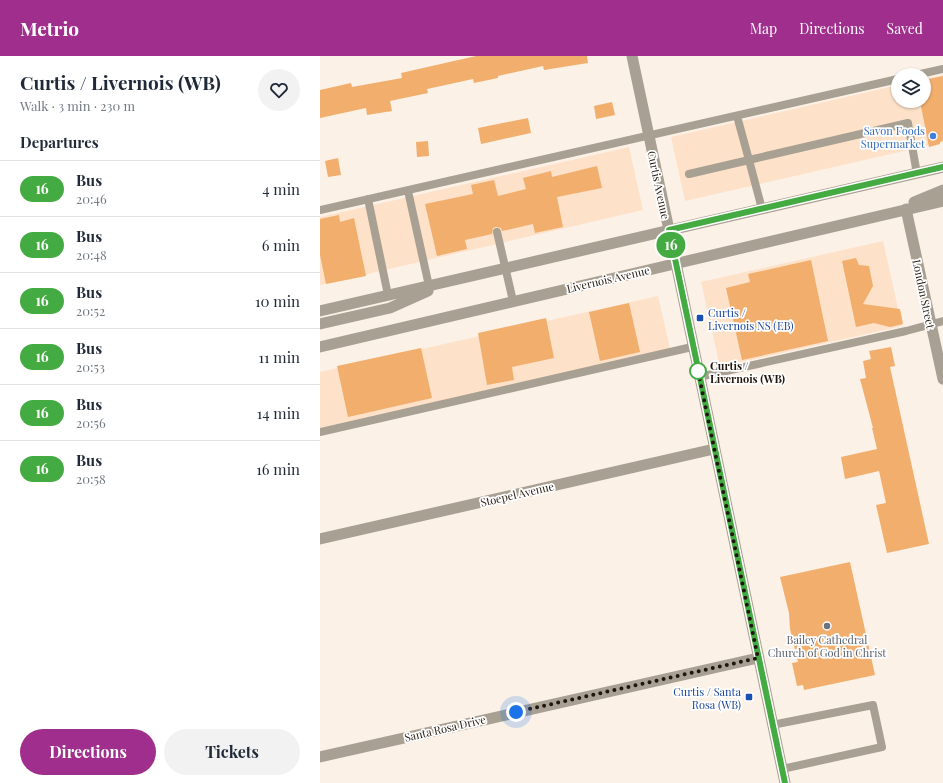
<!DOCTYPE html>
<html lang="en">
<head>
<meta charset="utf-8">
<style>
	:root { --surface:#fff; --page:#f2f2f3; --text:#1f2937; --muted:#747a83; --line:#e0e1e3; --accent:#9f2e8c }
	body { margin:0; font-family:"Playfair Display",serif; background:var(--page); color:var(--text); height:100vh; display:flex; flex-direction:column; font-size:15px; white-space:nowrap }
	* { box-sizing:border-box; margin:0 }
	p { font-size:13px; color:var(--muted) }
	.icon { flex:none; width:22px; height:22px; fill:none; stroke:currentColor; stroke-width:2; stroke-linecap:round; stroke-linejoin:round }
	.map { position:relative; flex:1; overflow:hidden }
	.drawer { display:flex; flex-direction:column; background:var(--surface); width:320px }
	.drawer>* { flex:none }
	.badge { padding:0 8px; border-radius:13px; font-size:14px; line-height:26px }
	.controls { position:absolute; left:571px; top:12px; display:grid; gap:8px }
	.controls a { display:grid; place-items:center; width:40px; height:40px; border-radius:50%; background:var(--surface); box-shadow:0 1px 3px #0004; font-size:20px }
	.you { position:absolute; width:20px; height:20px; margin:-10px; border:3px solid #fff; border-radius:50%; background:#1a73e8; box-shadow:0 0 0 6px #1a73e833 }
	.map>.badge { position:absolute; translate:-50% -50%; box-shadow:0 0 0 2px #fff }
	h2 { padding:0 20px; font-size:15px; line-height:36px }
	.round { display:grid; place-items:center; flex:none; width:42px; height:42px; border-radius:21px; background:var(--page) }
	.headline { display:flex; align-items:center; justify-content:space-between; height:68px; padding:0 20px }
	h1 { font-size:19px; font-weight:700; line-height:30px }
	.action { display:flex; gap:8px; margin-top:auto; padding:8px 20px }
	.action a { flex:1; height:46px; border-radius:24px; background:var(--accent); color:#fff; font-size:16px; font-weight:700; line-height:46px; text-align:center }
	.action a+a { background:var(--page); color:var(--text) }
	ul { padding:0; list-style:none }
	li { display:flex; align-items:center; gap:12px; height:56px; padding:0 20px; border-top:1px solid var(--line) }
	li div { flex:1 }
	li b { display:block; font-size:15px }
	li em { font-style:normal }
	li .badge { min-width:44px; font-weight:700; text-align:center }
	header { display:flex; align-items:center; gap:24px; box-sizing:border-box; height:56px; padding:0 20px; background:var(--accent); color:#fff }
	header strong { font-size:19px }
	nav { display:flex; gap:22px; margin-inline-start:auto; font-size:14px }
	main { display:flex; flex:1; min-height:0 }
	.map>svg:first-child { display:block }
</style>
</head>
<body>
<header>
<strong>Metrio</strong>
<nav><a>Map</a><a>Directions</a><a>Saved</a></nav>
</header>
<main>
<section class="drawer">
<div class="headline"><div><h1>Curtis / Livernois (WB)</h1><p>Walk · 3 min · 230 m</p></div><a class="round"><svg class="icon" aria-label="heart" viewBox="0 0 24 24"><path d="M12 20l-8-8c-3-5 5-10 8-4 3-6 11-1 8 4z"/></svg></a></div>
<h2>Departures</h2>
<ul>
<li><span class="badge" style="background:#44aa42;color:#fff">16</span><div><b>Bus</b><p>20:46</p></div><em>4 min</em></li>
<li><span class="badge" style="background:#44aa42;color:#fff">16</span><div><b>Bus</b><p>20:48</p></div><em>6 min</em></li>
<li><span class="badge" style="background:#44aa42;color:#fff">16</span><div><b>Bus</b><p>20:52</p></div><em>10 min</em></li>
<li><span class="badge" style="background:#44aa42;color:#fff">16</span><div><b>Bus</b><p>20:53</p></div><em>11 min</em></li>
<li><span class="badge" style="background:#44aa42;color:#fff">16</span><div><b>Bus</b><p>20:56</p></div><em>14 min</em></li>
<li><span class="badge" style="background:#44aa42;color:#fff">16</span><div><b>Bus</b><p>20:58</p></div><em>16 min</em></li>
</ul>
<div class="action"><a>Directions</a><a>Tickets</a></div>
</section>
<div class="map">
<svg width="623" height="727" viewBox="0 0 623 727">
	<rect width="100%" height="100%" fill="#fcf1e6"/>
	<path fill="#fde1c8" d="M 623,19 L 623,86 L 365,145 L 351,81 L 578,29 L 578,45 L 604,45 L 604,23 Z
		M 309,91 L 323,154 L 0,229 L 0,161 Z
		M 563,185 L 582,270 L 400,311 L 381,226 Z
		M 338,240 L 350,293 L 0,372 L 0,316 Z"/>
	<path fill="#f1ae6d" d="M 156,0 L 267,0 L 268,7 L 224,14 L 223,10 L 178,20 L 178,22 L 154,27 L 153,23 L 107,33 L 108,37 L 70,45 L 72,55 L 47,59 L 46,52 L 0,62 L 0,34 L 31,27 L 32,31 L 82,22 L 81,17 Z
		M 623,20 L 623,85 L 620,86 L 620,88 L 609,91 L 600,45 L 604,45 L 604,24 Z
		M 292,46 L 295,59 L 276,63 L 274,50 Z
		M 208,62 L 211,77 L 161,88 L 158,72 Z
		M 108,85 L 109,100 L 97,101 L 96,86 Z
		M 18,102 L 21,119 L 8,121 L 5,105 Z
		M 277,110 L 282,132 L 237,141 L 243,171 L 215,177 L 213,168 L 182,175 L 181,172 L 176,171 L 173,172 L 172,178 L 145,184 L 147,193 L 117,200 L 105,148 L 153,138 L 151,129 L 174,124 L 178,140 L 206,133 L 203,122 L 231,115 L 232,121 Z
		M 19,159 L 20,166 L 34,162 L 46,220 L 6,228 L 0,199 L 0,163 Z
		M 536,202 L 539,209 L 549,210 L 553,230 L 543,248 L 580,253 L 583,268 L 570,271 L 554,267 L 536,271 L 522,205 Z
		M 491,204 L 508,285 L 422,304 L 406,232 L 430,226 L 428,218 Z
		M 309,247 L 320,296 L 280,305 L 269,256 Z
		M 226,262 L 234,302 L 192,311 L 194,324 L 167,329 L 158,277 Z
		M 571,291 L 575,310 L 570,311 L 609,488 L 567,497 L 556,449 L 566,447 L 559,415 L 525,423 L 521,401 L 557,393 L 552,372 L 553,372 L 540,323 L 546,322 L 543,305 L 551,303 L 549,295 Z
		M 101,292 L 112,342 L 28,361 L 17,310 Z
		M 530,506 L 555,619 L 484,634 L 483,629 L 477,630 L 472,607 L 478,606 L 470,573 L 469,557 L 460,521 Z"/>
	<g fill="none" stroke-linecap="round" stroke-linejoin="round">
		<path stroke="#a8a193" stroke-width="8" d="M 596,19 L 623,13
			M 369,118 L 429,104 L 417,60
			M 88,135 L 109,230
			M 48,143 L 68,239
			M 442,153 L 429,104 L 588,67 L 597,118
			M 0,154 L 578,23
			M 177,176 L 193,245
			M 379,321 L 586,275 L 623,265
			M 0,376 L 372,291
			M 452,669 L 553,649 L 562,691 L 462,713"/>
		<path stroke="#a8a193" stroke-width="11" d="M 312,0 L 349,174
			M 586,153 L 623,323
			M 0,483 L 394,393
			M 0,701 L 438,602"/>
		<path stroke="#a8a193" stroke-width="11" d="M 594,146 L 623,134
			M 349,174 L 465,727
			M 0,255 L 623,111
			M 0,268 L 70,252 L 108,235
			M 0,291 L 623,145"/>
	</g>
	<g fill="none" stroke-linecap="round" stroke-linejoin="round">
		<g stroke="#fff" stroke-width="9">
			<path id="line" d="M 465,727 L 349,174 L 623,111"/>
		</g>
		<use href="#line" stroke="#44aa42" stroke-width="6"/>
		<path stroke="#20160d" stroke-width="4" stroke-dasharray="0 7.2" d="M 196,656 L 438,602 L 378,315"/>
	</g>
	<circle fill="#3f7fe0" stroke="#fff" stroke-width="1.5" cx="613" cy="80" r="4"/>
	<g fill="#1a4fb4" stroke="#fff" stroke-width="1.5">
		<rect x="376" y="258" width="8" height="8" rx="2"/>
		<rect x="425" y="637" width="8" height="8" rx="2"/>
	</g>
	<circle fill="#fff" stroke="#44aa42" stroke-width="2" cx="378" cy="315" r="8"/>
	<circle fill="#6b7280" stroke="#fff" stroke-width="1.5" cx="507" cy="570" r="4"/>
	<g text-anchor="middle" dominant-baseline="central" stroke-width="3.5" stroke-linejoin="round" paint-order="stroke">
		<g font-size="11" fill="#366cbe" stroke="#fff" text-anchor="end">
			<text x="605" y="74">Savon Foods<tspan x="605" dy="13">Supermarket</tspan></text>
		</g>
		<g font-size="11" fill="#20160d" stroke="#fff">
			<text transform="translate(339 129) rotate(78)">Curtis Avenue</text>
			<text transform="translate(288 223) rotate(-13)">Livernois Avenue</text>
			<text transform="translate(604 238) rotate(78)">London Street</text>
			<text transform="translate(197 438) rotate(-13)">Stoepel Avenue</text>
			<text transform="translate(125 672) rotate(-13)">Santa Rosa Drive</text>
		</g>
		<g font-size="11" fill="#164399" stroke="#fff" text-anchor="start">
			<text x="388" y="256">Curtis /<tspan x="388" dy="13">Livernois NS (EB)</tspan></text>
			<text x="421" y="635" text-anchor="end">Curtis / Santa<tspan x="421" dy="13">Rosa (WB)</tspan></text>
		</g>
		<g font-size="11" font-weight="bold" fill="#20160d" stroke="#fff" text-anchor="start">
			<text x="390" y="309">Curtis /<tspan x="390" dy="13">Livernois (WB)</tspan></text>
		</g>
		<g font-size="11" fill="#5b616d" stroke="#fff">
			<text x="507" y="583">Bailey Cathedral<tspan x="507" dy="13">Church of God in Christ</tspan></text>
		</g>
	</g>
</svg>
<div class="controls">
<a><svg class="icon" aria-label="layers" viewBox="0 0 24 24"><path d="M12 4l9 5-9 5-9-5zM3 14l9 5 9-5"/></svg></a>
</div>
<div class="you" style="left:196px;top:656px"></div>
<b class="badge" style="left:351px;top:189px;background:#44aa42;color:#fff">16</b>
</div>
</main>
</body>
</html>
